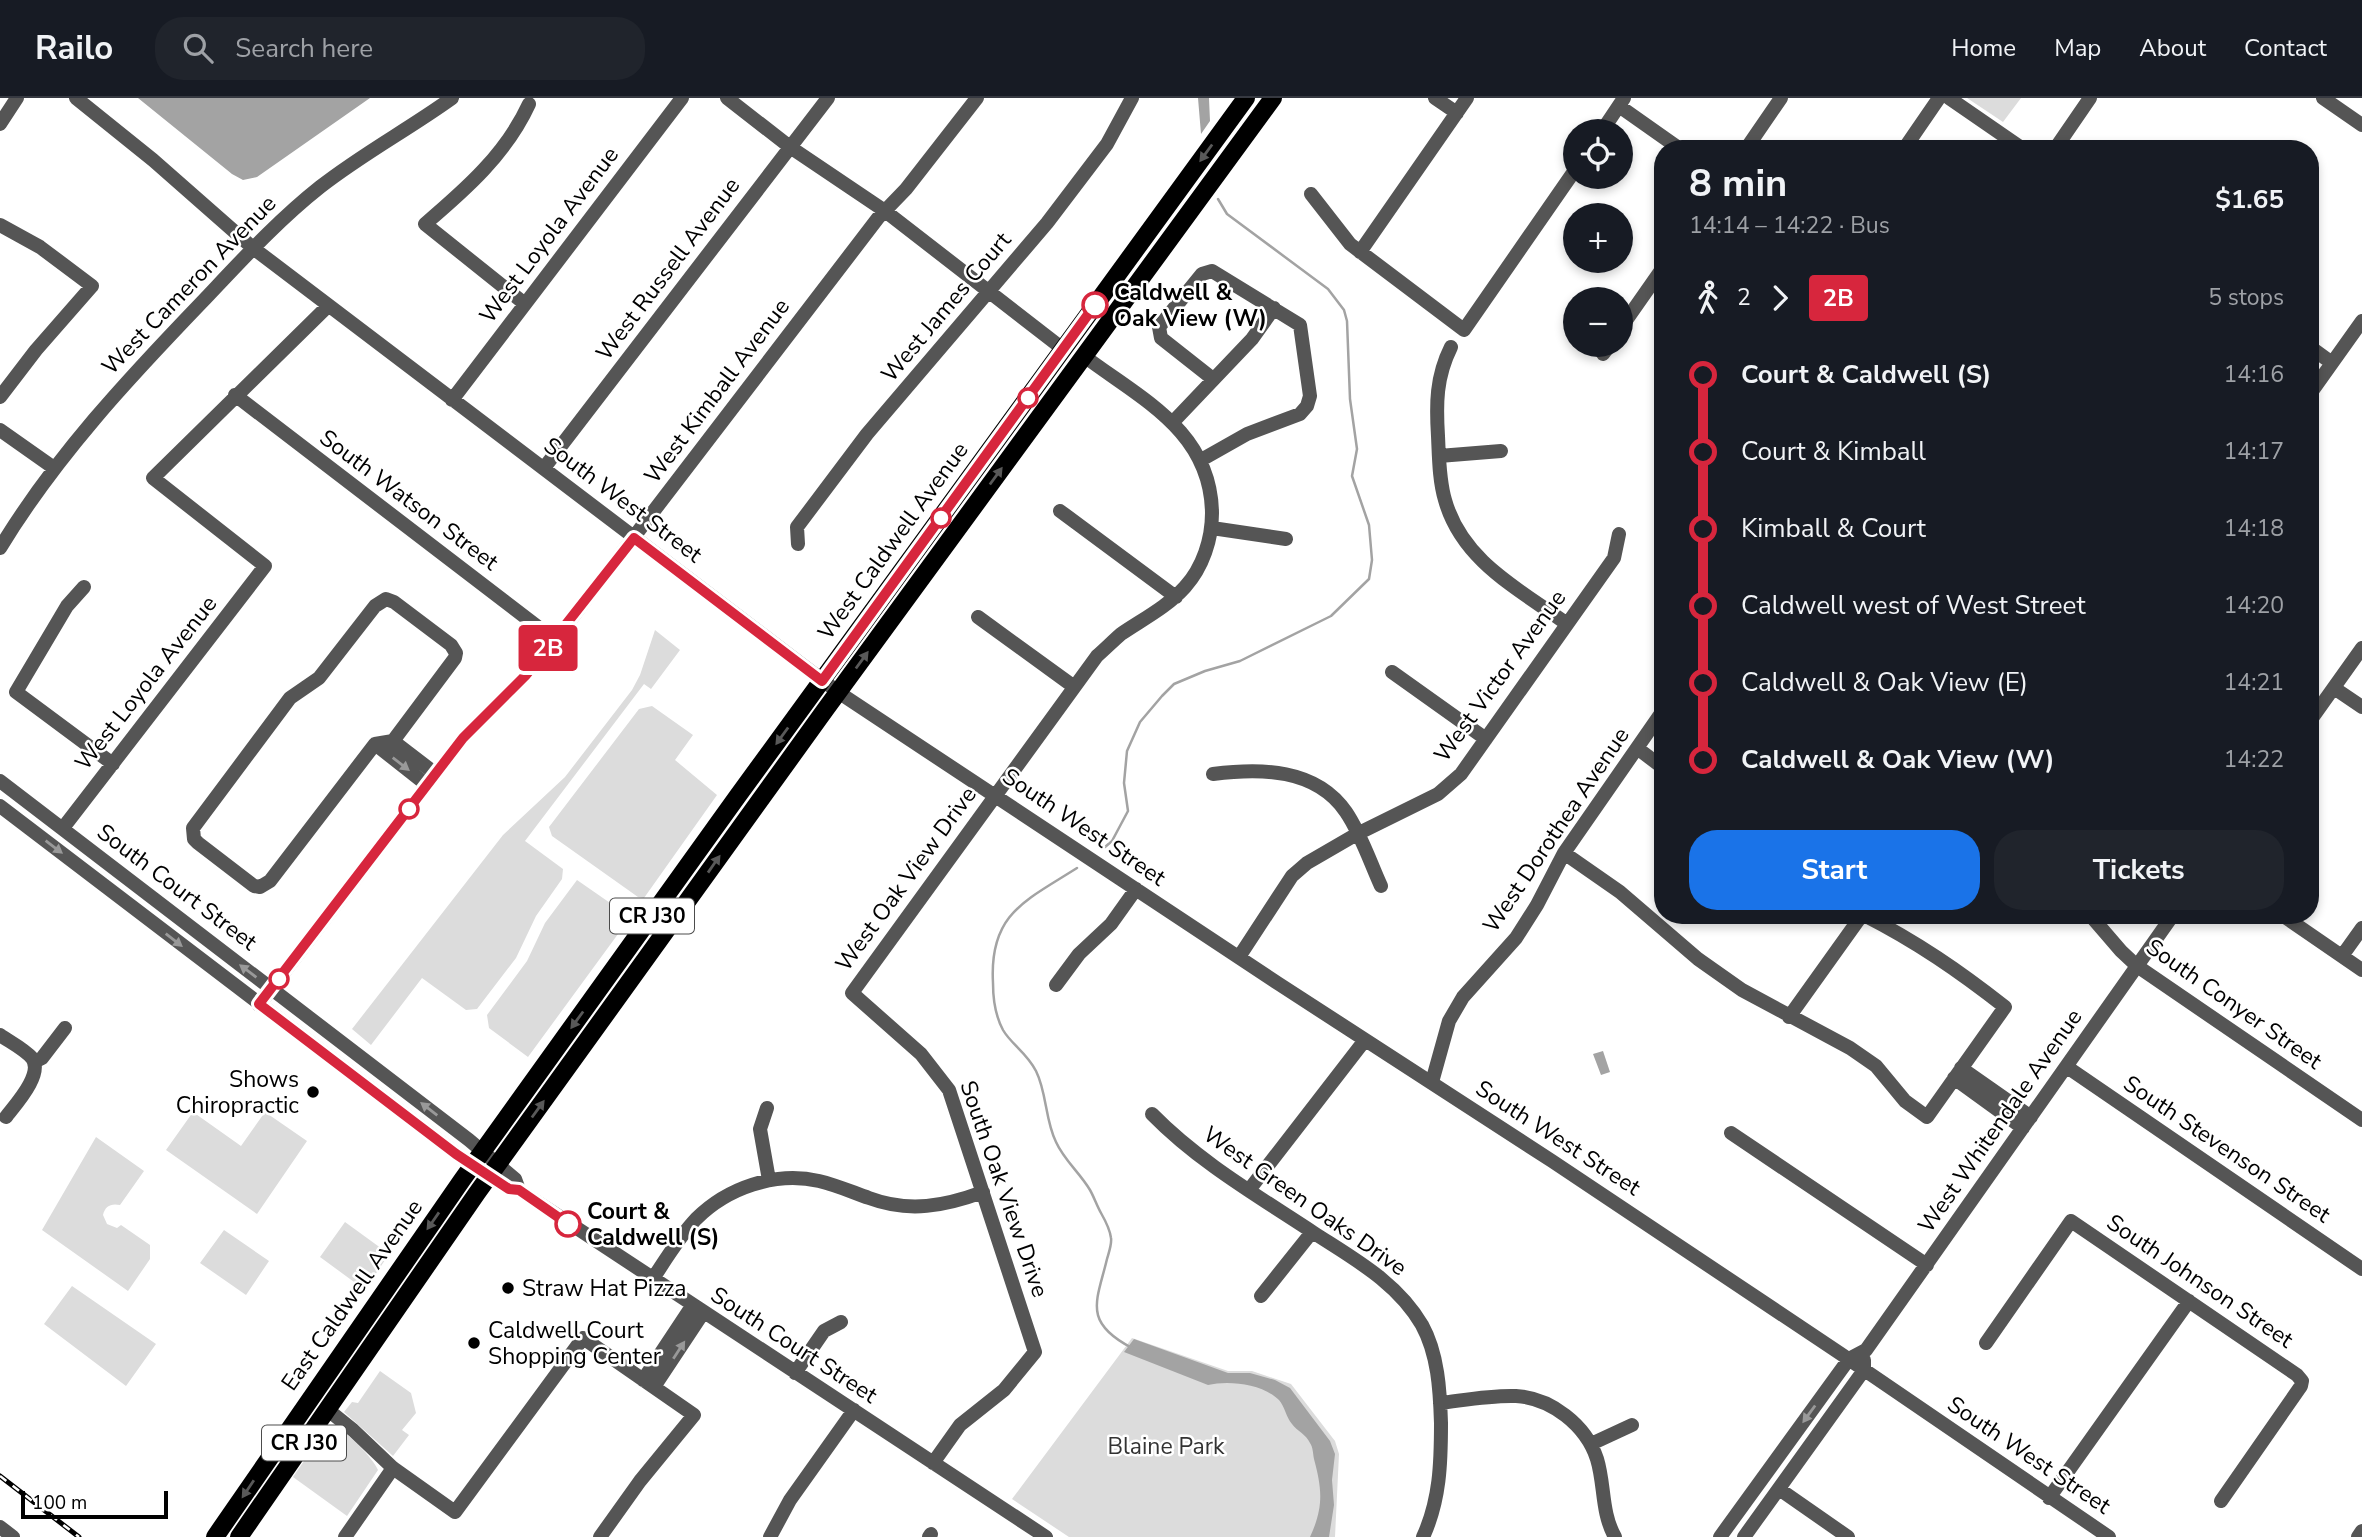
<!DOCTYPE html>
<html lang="en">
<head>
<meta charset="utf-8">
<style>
	:root { --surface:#171b24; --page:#20242c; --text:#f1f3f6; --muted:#9ea1a6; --line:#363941; --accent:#1a73e8 }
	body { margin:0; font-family:"Nunito Sans",sans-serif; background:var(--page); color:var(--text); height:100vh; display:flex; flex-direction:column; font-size:26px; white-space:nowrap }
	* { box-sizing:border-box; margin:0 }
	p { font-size:23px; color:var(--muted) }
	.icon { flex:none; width:38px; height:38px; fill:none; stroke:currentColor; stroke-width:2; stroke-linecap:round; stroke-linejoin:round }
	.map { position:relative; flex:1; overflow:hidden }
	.details { position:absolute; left:1654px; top:42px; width:665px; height:784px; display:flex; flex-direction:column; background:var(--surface); border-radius:28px; box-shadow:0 4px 10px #0003 }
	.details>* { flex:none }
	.badge { padding:0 14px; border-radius:5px; font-size:24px; line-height:46px }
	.controls { position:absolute; left:1563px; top:21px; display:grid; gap:14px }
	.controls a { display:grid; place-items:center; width:70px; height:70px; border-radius:50%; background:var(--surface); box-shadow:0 4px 10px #0003; font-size:35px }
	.scale { position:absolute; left:21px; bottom:18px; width:147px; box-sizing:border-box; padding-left:7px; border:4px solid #000; border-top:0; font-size:19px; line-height:24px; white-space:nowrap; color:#000; -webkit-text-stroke:5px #fff; paint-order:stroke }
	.map>.badge { position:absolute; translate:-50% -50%; box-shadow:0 0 0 4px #fff }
	.legs { display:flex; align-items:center; gap:10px; height:77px; padding:0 35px; font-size:23px }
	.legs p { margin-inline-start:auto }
	.overview { display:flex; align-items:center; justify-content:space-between; height:119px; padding:0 35px }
	h1 { font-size:38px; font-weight:700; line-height:52px }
	.cta { display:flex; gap:14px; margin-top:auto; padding:14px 35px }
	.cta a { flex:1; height:80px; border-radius:28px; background:var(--accent); color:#fff; font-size:28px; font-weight:700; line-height:80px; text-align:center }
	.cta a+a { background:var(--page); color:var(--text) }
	ul { padding:0 35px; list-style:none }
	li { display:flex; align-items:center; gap:24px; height:77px; font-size:26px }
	li i { display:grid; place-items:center; width:10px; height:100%; margin:0 9px; background:currentColor }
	li i::after { content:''; width:18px; height:18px; margin:-9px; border:5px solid; border-radius:50%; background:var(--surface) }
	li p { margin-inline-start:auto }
	li:first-child i { background:linear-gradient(#0000 50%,currentColor 0) }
	li:last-child i { background:linear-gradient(currentColor 50%,#0000 0) }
	header { display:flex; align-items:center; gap:42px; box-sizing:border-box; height:98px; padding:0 35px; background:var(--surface); border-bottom:2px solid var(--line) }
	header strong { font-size:33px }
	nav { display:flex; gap:38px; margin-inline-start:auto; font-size:24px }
	.search { width:490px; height:63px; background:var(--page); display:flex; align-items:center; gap:18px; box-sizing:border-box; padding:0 24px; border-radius:28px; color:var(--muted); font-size:26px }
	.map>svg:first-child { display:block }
</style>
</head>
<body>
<header>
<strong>Railo</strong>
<div class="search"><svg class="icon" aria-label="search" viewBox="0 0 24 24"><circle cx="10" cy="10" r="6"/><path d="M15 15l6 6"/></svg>Search here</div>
<nav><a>Home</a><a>Map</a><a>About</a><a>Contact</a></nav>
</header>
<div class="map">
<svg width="2362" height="1439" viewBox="0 0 2362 1439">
	<rect width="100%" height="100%" fill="#fff"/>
	<path fill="#dcdcdc" d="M 1967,0 L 2021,0 L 2003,24 Z
		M 655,532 L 680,552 L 651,591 L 644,586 L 525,743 L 563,771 L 562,781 L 536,818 L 516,860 L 477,911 L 466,912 L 422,880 L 371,947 L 352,931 L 503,737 L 565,679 L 632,592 L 640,577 Z
		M 652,608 L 693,637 L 675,662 L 717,697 L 644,800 L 638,799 L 552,738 L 549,729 L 639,611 Z
		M 577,782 L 626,816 L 629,821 L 528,959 L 489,930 L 487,917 L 527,863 L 545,825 Z
		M 193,1014 L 241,1048 L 265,1014 L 307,1043 L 257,1116 L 166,1052 Z
		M 96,1039 L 144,1073 L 120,1107 C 111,1105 105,1108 103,1117 L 107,1126 L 117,1130 L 121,1127 L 150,1147 L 150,1161 L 128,1193 L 42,1132 Z
		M 345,1124 L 389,1156 L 365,1192 L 320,1159 Z
		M 224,1132 L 269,1163 L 246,1197 L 200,1165 Z
		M 72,1188 L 156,1246 L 126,1288 L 44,1226 Z
		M 1132,1240 L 1228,1273 L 1252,1273 L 1291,1286 L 1335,1343 L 1339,1356 L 1335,1439 L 1069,1439 L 1012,1401 Z
		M 380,1273 L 411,1295 L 416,1315 L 402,1332 L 409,1337 L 393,1358 L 344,1314 L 352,1304 L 358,1305 Z
		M 333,1328 C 346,1332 373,1360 378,1372 L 347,1418 L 293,1379 L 326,1331 Z"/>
	<path fill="#a3a3a3" d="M 138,0 L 370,0 L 257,79 L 243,82 L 232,76 Z
		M 1198,0 L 1209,0 L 1210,23 L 1201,36 Z
		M 1603,953 L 1610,974 L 1601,977 L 1593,956 Z
		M 1134,1241 L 1228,1275 L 1250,1275 L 1275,1282 L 1290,1290 L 1330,1343 L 1335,1356 L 1332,1382 L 1334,1407 L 1329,1439 L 1310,1439 C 1324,1409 1322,1391 1314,1361 C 1313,1356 1313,1349 1310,1345 C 1306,1336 1297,1333 1292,1326 C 1286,1319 1285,1309 1279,1302 C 1263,1286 1229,1282 1208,1287 L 1124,1254 Z"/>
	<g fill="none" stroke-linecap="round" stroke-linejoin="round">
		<path stroke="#a3a3a3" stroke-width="2.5" d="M 1105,749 L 1112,743 L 1128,713 L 1124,685 L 1127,653 L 1140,624 L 1162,598 L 1174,586 L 1205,573 L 1240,563 L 1331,518 L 1369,481 L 1372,462 L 1369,427 L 1352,378 L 1357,351 L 1350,301 L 1347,223 L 1344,212 L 1328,191 L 1227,116 L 1218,101
			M 1077,770 C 1025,803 989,816 993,885 C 993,900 996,919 1003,932 C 1011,946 1027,955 1036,973 C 1047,995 1045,1022 1056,1044 C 1064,1062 1080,1075 1090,1092 C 1094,1099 1097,1108 1101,1115 C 1105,1122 1110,1132 1111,1140 C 1112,1146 1109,1154 1107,1161 C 1097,1203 1082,1224 1132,1250"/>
		<path stroke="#555" stroke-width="14" d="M 76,0 L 153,62 L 253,150 L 838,594 L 1279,886 L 1552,1063 L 1841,1256 L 2109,1439
			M 727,0 L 790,49 L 885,113 L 1063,251
			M 1435,0 L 1457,15
			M 1949,0 L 2023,51
			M 2323,0 L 2362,27
			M 1619,8 L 1680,51
			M 0,26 L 17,0
			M 1602,33 L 1624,0
			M 1746,51 L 1781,0
			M 1904,51 L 1939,0
			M 2055,51 L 2090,0
			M 1311,96 L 1350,146 L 1464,232 L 1575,72
			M 0,127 L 40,149 L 92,188 L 36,252 L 0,299
			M 1360,154 L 1467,0
			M 525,206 L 425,126 C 466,91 506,56 529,6
			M 1620,231 L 1662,171
			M 1451,249 C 1436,279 1436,306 1438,338 C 1439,359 1439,382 1445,402 C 1462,463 1519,491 1567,526
			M 2310,249 L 2332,265
			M 1603,256 L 1610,247
			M 2310,296 L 2362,223
			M 235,297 L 555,542
			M 452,302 L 682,0
			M 1173,324 L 1252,241 L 1274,210
			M 0,332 L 54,370
			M 1439,358 L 1501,353
			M 1201,362 L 1247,336 L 1300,316 L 1307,308 L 1310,298 L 1300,227 L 1212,173 L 1202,176 L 1159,229 L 1161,240 L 1213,281
			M 544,370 L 828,0
			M 1060,413 L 1176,499
			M 1212,430 L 1286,441
			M 798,446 L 797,429 L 867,336 L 1047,125 L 1107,46 L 1132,0
			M 0,450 C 56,358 128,281 202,204 C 240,164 277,123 320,89 C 362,56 409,31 452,0
			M 84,489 L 67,508 L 16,594 L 113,666
			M 386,501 L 394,504 L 451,547 L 456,555 L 455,560 L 393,643 L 375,646 L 270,783 L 260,789 L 254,788 L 198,745 L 194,741 L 193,730 L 290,600 L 319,580 L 375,508 Z
			M 978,519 L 1073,588
			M 1392,574 L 1486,641
			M 2334,590 L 2362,609
			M 2310,623 L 2362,550
			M 393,643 L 436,676
			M 375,646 L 427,687
			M 1637,650 L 1662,669
			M 1213,676 C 1260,670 1316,670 1346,714 C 1361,736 1370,764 1381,788
			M 0,683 L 469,1042 L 515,1081 L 519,1092
			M 0,708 L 458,1057 L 509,1091 L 519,1092 L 1046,1439
			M 63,730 L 265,468 L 153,380 L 328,208
			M 1564,755 L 1620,794 L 1698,861 L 1742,892 L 1850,950 L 1876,968 L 1905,1003 L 1927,1019 L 2005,909 C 1959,873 1917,844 1864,817
			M 2090,817 L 2121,853 L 2137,868 L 2362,1022
			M 2282,817 L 2362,872
			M 2342,858 L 2362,830
			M 1239,859 L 1292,778 L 1307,765 L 1357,736 L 1438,696 L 1461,676 L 1614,460 L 1619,436
			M 1056,887 L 1079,856 L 1111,826 L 1136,791
			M 259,907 L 463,640 L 526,577 L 555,542 L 878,120 L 906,91 L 977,0
			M 1789,919 L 1862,817
			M 0,937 C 10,944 24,951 32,960 C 44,976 15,1007 6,1019
			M 34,964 L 42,960 L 65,930
			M 2067,969 L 2362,1171
			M 1961,970 L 2031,1019
			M 1954,980 L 2023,1030
			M 1432,984 L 1449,923 L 1463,899 L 1516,840 L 1537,807 L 1564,755 L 1662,614
			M 767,1010 L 760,1031 L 769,1082
			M 1152,1016 C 1199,1064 1258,1098 1314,1135 C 1354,1161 1397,1184 1422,1227 C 1438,1256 1440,1292 1441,1325 C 1441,1365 1440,1402 1423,1439
			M 1731,1035 L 1927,1167
			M 1249,1092 L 1365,942
			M 652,1182 C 666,1161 679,1139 696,1121 C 727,1090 775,1073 819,1083 C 836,1087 852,1094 869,1100 C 909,1115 945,1108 983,1094
			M 1261,1198 L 1312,1134
			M 1986,1245 L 2071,1123 L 2297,1277 L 2302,1283 L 2301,1288 L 2221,1403
			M 795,1275 L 824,1233 L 841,1224
			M 643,1282 L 692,1208
			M 654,1289 L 703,1215
			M 1440,1305 C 1465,1302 1491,1297 1516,1298 C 1551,1300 1586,1327 1597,1361 C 1605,1387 1601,1414 1615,1439
			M 328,1312 L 353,1332 L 393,1370 L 455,1414 L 583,1240 L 694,1317 L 640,1383 L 600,1439
			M 1591,1346 L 1632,1327
			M 933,1365 L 960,1327 L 1004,1292 L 1035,1254 L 949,992 L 921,956 L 852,895 L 1097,558 C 1105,551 1113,543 1121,536 C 1143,521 1167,509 1185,489 C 1203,469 1212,441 1212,415 C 1211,333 1141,301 1084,258
			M 1779,1391 L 1848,1439
			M 2049,1400 L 2189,1203
			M 0,1429 L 13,1439
			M 345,1439 L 393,1370
			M 770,1439 L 790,1402 L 854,1312
			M 929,1439 L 931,1436
			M 1720,1439 L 1849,1261 L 1866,1252 L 2173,817
			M 1744,1439 L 1864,1272 L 1864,1262
			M 2358,1439 L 2362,1433"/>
		<path stroke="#000" stroke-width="18" d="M 215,1439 L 462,1082 L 737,699 L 1246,0
			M 239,1439 L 477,1095 L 825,612 L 1273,0"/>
		<g stroke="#000" stroke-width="5">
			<path id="rail" d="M 0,1378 L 79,1439"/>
		</g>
		<use href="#rail" stroke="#fff" stroke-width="2.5" stroke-dasharray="8" stroke-linecap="butt"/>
	</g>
	<defs><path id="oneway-solid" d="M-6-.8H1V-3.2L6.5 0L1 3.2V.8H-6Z" transform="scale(1.75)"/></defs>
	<g fill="#595959">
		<use href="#oneway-solid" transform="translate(1206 55) rotate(126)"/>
		<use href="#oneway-solid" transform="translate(996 378) rotate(-54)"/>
		<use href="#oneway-solid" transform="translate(862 562) rotate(-54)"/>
		<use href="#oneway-solid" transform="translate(782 638) rotate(126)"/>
		<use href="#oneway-solid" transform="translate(714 766) rotate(-55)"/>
		<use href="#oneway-solid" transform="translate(577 922) rotate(126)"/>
		<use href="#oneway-solid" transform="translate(538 1011) rotate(-54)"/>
		<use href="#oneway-solid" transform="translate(433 1123) rotate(125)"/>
		<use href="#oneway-solid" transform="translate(248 1391) rotate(124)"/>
	</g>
	<g fill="#999">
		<use href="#oneway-solid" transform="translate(401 666) rotate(38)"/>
		<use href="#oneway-solid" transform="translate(54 749) rotate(37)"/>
		<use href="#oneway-solid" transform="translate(174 842) rotate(38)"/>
		<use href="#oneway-solid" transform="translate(248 873) rotate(-143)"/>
		<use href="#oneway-solid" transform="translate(429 1011) rotate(-142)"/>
		<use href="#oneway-solid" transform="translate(679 1252) rotate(-57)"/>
		<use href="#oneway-solid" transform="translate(1809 1316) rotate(126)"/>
	</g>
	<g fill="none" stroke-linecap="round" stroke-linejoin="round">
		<g stroke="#fff" stroke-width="16">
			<path id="line-1" d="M 568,1126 L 519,1092 L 509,1091 L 456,1056 L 259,906 L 463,640 L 526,577 L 634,440 L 822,583 L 1095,207"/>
		</g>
		<use href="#line-1" stroke="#d7263d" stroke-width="10"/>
	</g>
	<g fill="#fff" stroke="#d7263d" stroke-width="3.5">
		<circle cx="1095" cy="207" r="12"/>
		<circle cx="1028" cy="300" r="9"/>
		<circle cx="941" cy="420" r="9"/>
		<circle cx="409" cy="711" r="9"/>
		<circle cx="279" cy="881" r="9"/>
		<circle cx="568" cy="1126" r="12"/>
	</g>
	<g fill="#000" stroke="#fff" stroke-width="2.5">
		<circle cx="313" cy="994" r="7"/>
		<circle cx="508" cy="1190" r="7"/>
		<circle cx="474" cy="1245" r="7"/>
	</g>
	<g text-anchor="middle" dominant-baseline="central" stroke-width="5" stroke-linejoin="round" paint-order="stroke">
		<g fill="#fff" stroke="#4c4c4c" stroke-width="2">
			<rect x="610" y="800.5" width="84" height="35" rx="5"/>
			<rect x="262" y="1327.5" width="84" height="35" rx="5"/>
		</g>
		<g font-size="21" font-weight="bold" fill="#000">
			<text x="652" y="818">CR J30</text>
			<text x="304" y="1345">CR J30</text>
		</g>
		<g font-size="23" fill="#000" stroke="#fff">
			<text transform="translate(549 137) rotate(-53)">West Loyola Avenue</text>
			<text transform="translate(668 171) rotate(-53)">West Russell Avenue</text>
			<text transform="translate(189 187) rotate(-46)">West Cameron Avenue</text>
			<text transform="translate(946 209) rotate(-50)">West James Court</text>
			<text transform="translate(717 293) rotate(-53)">West Kimball Avenue</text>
			<text transform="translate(409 402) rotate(37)">South Watson Street</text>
			<text transform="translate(623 402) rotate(37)">South West Street</text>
			<text transform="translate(893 443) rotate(-54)">West Caldwell Avenue</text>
			<text transform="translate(1500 578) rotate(-54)">West Victor Avenue</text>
			<text transform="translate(146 585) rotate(-52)">West Loyola Avenue</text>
			<text transform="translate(1084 729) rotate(34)">South West Street</text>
			<text transform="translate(1556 732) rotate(-56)">West Dorothea Avenue</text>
			<text transform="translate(906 781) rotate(-54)">West Oak View Drive</text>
			<text transform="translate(177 789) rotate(37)">South Court Street</text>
			<text transform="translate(2234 906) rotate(35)">South Conyer Street</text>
			<text transform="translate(2000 1023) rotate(-55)">West Whitendale Avenue</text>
			<text transform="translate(1558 1040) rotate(33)">South West Street</text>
			<text transform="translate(2227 1051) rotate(34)">South Stevenson Street</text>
			<text transform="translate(1004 1091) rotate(71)">South Oak View Drive</text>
			<text transform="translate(1305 1103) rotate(35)">West Green Oaks Drive</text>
			<text transform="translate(2200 1183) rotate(34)">South Johnson Street</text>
			<text transform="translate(352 1197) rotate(-55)">East Caldwell Avenue</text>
			<text transform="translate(794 1247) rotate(33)">South Court Street</text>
			<text transform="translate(2029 1357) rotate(34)">South West Street</text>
		</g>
		<g font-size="23" font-weight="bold" fill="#000" stroke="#fff" text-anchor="start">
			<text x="1114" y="194">Caldwell &amp;<tspan x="1114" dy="26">Oak View (W)</tspan></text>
			<text x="587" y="1113">Court &amp;<tspan x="587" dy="26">Caldwell (S)</tspan></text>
		</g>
		<g font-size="23" fill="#000" stroke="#fff" text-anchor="start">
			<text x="299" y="981" text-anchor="end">Shows<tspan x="299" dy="26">Chiropractic</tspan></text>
			<text x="522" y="1190">Straw Hat Pizza</text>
			<text x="488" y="1232">Caldwell Court<tspan x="488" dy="26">Shopping Center</tspan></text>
		</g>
		<g font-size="23" fill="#333" stroke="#fff">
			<text x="1166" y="1348">Blaine Park</text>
		</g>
	</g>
</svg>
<div class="controls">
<a><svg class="icon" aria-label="locate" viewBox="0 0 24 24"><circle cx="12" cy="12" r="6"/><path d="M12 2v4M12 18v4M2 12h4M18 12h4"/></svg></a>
<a>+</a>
<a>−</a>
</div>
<div class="scale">100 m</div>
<b class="badge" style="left:548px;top:550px;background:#d7263d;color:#fff">2B</b>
<section class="details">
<div class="overview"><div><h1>8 min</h1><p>14:14 – 14:22 · Bus</p></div><b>$1.65</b></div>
<div class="legs"><svg class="icon" aria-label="walk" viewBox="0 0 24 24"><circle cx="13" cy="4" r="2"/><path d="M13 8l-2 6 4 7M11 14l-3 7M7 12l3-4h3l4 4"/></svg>2<svg class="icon" aria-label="forward" viewBox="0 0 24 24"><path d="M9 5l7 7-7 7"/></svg><b class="badge" style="background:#d7263d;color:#fff">2B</b><p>5 stops</p></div>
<ul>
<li><i style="color:#d7263d"></i><b>Court &amp; Caldwell (S)</b><p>14:16</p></li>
<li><i style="color:#d7263d"></i><span>Court &amp; Kimball</span><p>14:17</p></li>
<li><i style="color:#d7263d"></i><span>Kimball &amp; Court</span><p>14:18</p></li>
<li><i style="color:#d7263d"></i><span>Caldwell west of West Street</span><p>14:20</p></li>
<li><i style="color:#d7263d"></i><span>Caldwell &amp; Oak View (E)</span><p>14:21</p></li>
<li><i style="color:#d7263d"></i><b>Caldwell &amp; Oak View (W)</b><p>14:22</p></li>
</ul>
<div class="cta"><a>Start</a><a>Tickets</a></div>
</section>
</div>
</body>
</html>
